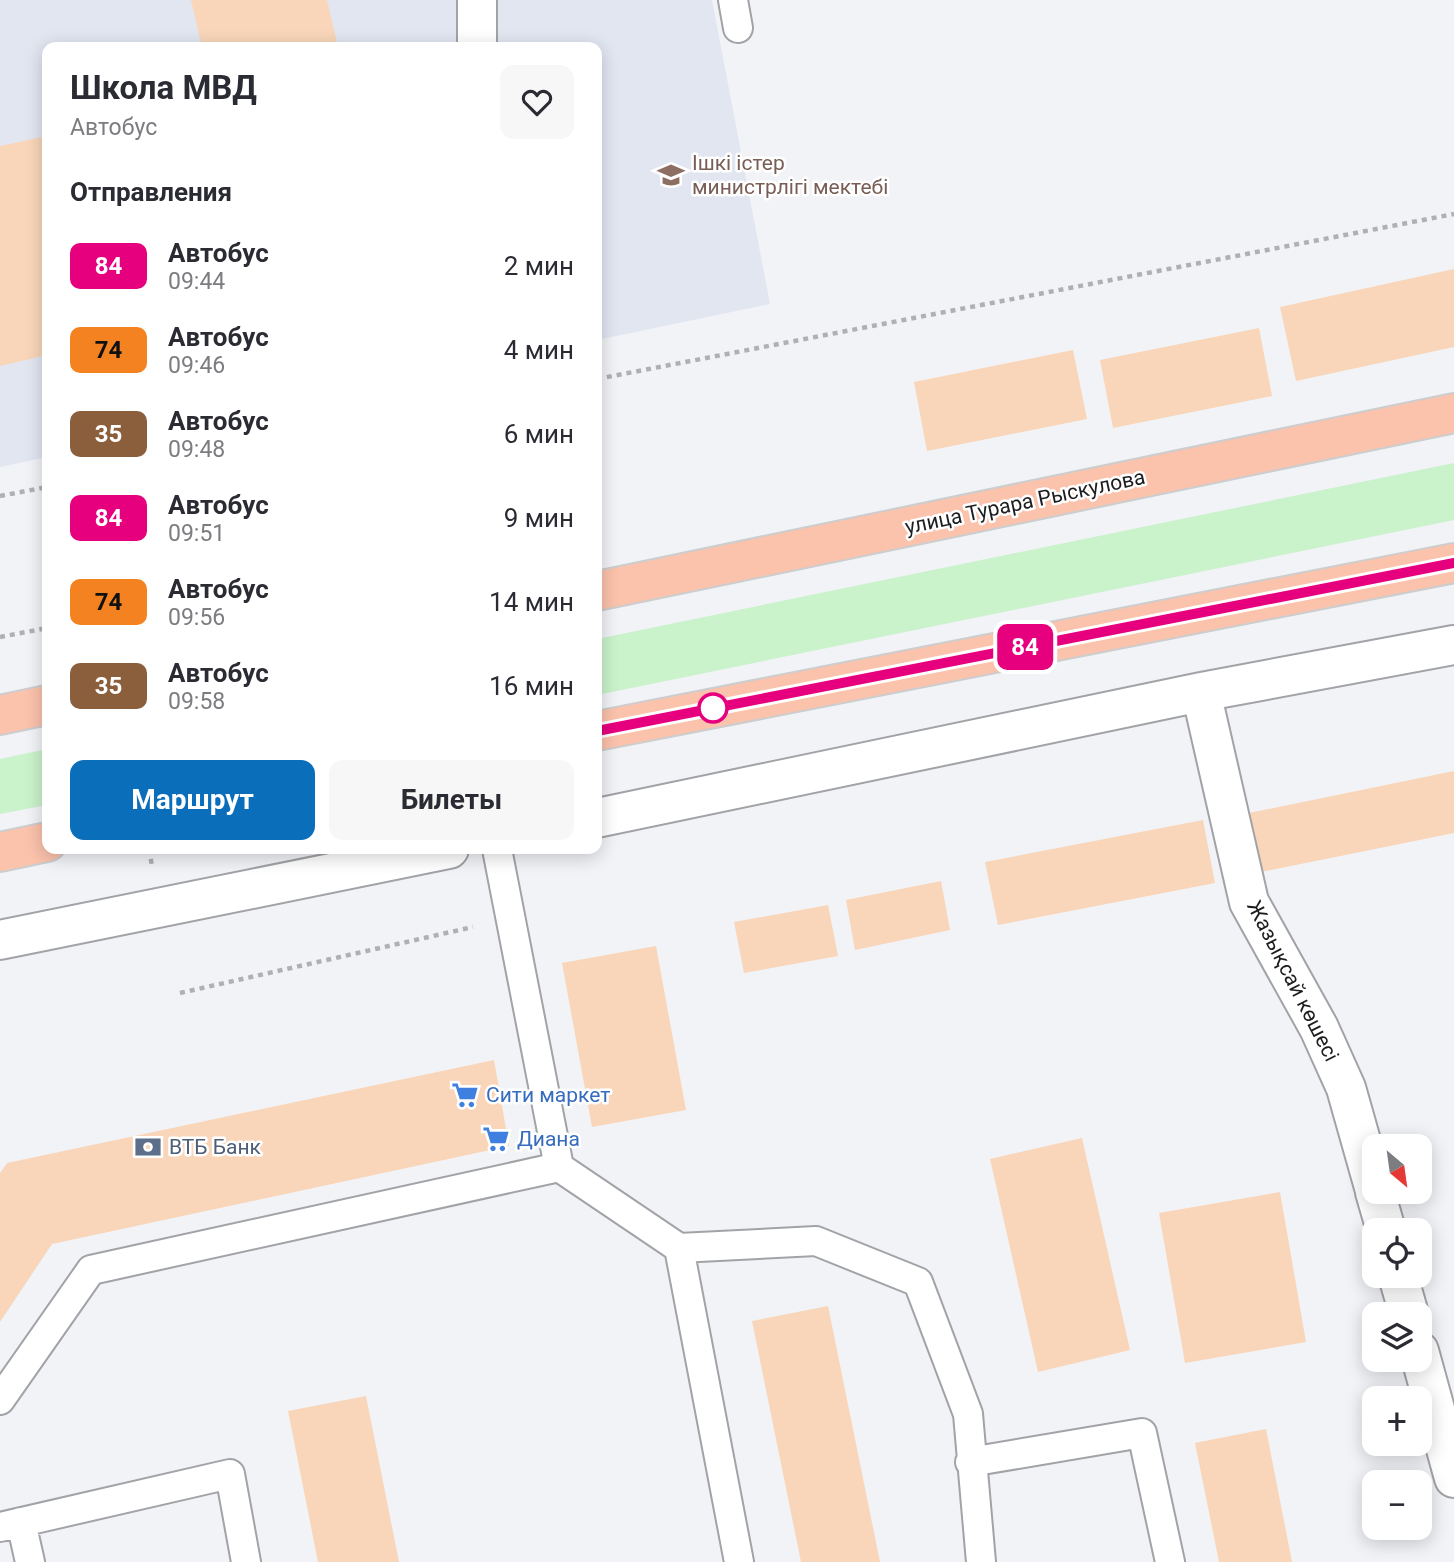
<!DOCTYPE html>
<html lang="ru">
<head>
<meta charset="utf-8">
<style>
	:root { --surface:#fff; --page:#f7f7f7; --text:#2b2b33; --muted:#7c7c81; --accent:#0b6eba }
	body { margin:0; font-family:Roboto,sans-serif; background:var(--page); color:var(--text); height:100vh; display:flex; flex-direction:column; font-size:26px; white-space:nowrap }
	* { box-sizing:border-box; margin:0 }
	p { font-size:23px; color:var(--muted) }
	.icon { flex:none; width:38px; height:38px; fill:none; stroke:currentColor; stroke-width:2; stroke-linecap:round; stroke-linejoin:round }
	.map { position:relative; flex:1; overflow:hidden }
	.drawer { position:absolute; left:42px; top:42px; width:560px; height:812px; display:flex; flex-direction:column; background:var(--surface); border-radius:14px; box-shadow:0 4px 18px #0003 }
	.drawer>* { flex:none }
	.badge { padding:0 14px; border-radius:10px; font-size:24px; line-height:46px }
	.needle { width:46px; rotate:151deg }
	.tools { position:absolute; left:1362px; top:1134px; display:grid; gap:14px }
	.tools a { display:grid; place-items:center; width:70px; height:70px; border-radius:14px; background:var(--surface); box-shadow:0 4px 18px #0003; font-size:35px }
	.map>.badge { position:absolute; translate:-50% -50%; box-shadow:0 0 0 4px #fff }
	h2 { padding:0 28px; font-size:26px; line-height:63px }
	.round { display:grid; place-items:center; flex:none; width:74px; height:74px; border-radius:14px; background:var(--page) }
	.headline { display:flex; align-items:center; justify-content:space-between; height:119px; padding:0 28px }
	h1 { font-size:33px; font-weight:700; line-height:52px }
	.button { display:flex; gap:14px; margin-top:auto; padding:14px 28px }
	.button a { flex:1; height:80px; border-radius:14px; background:var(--accent); color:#fff; font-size:28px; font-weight:700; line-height:80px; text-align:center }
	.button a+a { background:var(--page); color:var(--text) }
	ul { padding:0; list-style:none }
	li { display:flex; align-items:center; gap:21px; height:84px; padding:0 28px }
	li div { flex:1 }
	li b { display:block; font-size:26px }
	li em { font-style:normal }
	li .badge { min-width:77px; font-weight:700; text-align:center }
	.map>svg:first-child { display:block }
</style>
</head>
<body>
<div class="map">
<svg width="1454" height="1562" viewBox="0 0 1454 1562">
	<rect width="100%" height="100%" fill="#f1f3f7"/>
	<path fill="#e1e6f1" d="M 0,0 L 712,0 L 770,304 L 597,340 L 597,47 L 47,47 L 47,457 L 0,467 Z"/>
	<path fill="#caf2cb" d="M 1454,463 L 1454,520 L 597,695 L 597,639 Z
		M 47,749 L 47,805 L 0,814 L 0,759 Z"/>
	<path fill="#f9d6b9" d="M 191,0 L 327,0 L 338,47 L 202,47 Z
		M 47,136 L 47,355 L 0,366 L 0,146 Z
		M 1454,269 L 1454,347 L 1296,381 L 1280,307 Z
		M 1259,328 L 1272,396 L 1113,428 L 1100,360 Z
		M 1073,350 L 1087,419 L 927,451 L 914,382 Z
		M 1454,771 L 1454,833 L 1261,872 L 1249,813 Z
		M 1203,820 L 1215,883 L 998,925 L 985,862 Z
		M 941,881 L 950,930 L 855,950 L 846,900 Z
		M 828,905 L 838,956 L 744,973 L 734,922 Z
		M 656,946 L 686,1110 L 592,1127 L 562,963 Z
		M 494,1060 L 509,1146 L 52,1244 L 0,1322 L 0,1173 L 7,1163 Z
		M 1082,1138 L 1130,1350 L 1038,1372 L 990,1159 Z
		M 1280,1192 L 1306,1342 L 1185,1363 L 1159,1213 Z
		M 828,1306 L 880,1562 L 801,1562 L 752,1321 Z
		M 366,1396 L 399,1562 L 318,1562 L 288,1411 Z
		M 1266,1429 L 1292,1562 L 1219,1562 L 1195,1443 Z"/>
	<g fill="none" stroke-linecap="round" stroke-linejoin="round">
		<g stroke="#a1a3a7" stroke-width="32">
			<path id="service" d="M 733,0 L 738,28
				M 559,1167 L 679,1248 L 739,1562
				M 679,1248 L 816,1241 L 918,1282 L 968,1414 L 981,1562
				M 0,1400 L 91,1270 L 559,1167 L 497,849
				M 970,1462 L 1142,1433 L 1170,1562
				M 21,1522 L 30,1562
				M 0,1527 L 230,1474 L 246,1562"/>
		</g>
		<g stroke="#a1a3a7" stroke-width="42">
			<path id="minor" d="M 477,47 L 477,0
				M 1201,692 L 1249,902 L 1319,1028 L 1346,1088 L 1374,1187
				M 597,818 L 1201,692 L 1454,645
				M 0,940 L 449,849
				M 1375,1192 L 1386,1230
				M 1398,1276 L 1409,1314
				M 1419,1351 L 1454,1478"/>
		</g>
		<g stroke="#cdcdce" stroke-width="42">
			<path id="primary" d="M 597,591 L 1454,413
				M 0,715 L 47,705
				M 597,731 L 1454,563
				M 0,852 L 47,842"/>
		</g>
		<path stroke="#afb0b4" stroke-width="4.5" stroke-dasharray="5 5" stroke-linecap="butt" d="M 597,379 L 1454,214
			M 0,496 L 47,487
			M 0,637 L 47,628
			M 149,849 L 152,866
			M 180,993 L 473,927"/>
		<use href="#service" stroke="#fff" stroke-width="28"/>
		<use href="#minor" stroke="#fff" stroke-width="38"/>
		<use href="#primary" stroke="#fbc2ac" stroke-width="38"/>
	</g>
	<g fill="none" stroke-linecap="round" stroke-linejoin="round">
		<g stroke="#fff" stroke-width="16">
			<path id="line" d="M 597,731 L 1454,563"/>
		</g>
		<use href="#line" stroke="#e6007e" stroke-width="10"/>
	</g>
	<defs>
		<g id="school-bare" transform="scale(2.1)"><path d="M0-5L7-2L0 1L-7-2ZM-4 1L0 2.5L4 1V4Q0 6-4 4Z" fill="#8d6e63" stroke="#fff" stroke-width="2.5" paint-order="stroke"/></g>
		<g id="supermarket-bare" transform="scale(2.1)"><path d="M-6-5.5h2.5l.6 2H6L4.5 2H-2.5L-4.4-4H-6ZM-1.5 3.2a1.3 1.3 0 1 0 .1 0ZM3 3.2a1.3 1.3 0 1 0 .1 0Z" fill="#3f7fe0" stroke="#fff" stroke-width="2.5" paint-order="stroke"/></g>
		<g id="bank-bare" transform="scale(2.1)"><path d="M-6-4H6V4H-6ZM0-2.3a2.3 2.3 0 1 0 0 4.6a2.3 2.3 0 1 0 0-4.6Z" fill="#5c6f8a" stroke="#fff" stroke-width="2.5" paint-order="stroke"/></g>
	</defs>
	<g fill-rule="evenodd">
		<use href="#school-bare" x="671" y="175"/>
		<use href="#supermarket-bare" x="465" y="1095"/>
		<use href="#supermarket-bare" x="496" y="1139"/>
		<use href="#bank-bare" x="148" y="1147"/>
	</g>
	<circle fill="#fff" stroke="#e6007e" stroke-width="3.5" cx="713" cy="708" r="14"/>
	<g text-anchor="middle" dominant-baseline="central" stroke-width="5" stroke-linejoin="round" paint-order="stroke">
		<g font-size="21" fill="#785e54" stroke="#fff" text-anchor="start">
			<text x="692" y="163">Ішкі істер<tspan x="692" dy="24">министрлігі мектебі</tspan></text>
		</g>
		<g font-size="21" fill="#1c1d1f" stroke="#fff">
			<text transform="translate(1025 502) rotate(-12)">улица Турара Рыскулова</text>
			<text transform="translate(1293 981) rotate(63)">Жазықсай көшесі</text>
		</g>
		<g font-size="21" fill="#366cbe" stroke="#fff" text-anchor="start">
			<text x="486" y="1095">Сити маркет</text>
			<text x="517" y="1139">Диана</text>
		</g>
		<g font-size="21" fill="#4e5e75" stroke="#fff" text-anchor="start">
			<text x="169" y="1147">ВТБ Банк</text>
		</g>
	</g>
</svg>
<div class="tools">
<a><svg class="needle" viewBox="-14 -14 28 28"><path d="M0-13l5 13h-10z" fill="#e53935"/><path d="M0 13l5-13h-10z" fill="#7c7c81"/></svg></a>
<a><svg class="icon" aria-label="locate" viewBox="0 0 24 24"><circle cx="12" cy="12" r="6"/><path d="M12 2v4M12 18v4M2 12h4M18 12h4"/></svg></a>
<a><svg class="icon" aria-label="layers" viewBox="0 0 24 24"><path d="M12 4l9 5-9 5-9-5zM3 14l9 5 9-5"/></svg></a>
<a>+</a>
<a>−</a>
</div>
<b class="badge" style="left:1025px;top:647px;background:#e6007e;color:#fff">84</b>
<section class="drawer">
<div class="headline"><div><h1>Школа МВД</h1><p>Автобус</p></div><a class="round"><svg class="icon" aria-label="heart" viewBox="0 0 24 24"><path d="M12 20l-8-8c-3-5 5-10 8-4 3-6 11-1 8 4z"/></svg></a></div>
<h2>Отправления</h2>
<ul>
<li><span class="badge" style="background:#e6007e;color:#fff">84</span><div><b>Автобус</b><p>09:44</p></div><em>2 мин</em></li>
<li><span class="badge" style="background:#f58220;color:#111">74</span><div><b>Автобус</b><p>09:46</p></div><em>4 мин</em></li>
<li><span class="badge" style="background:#8b5e3c;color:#fff">35</span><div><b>Автобус</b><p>09:48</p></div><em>6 мин</em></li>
<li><span class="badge" style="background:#e6007e;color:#fff">84</span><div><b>Автобус</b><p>09:51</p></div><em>9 мин</em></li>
<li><span class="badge" style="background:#f58220;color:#111">74</span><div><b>Автобус</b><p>09:56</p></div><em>14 мин</em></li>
<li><span class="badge" style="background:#8b5e3c;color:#fff">35</span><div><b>Автобус</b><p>09:58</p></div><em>16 мин</em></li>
</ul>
<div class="button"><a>Маршрут</a><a>Билеты</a></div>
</section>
</div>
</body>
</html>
